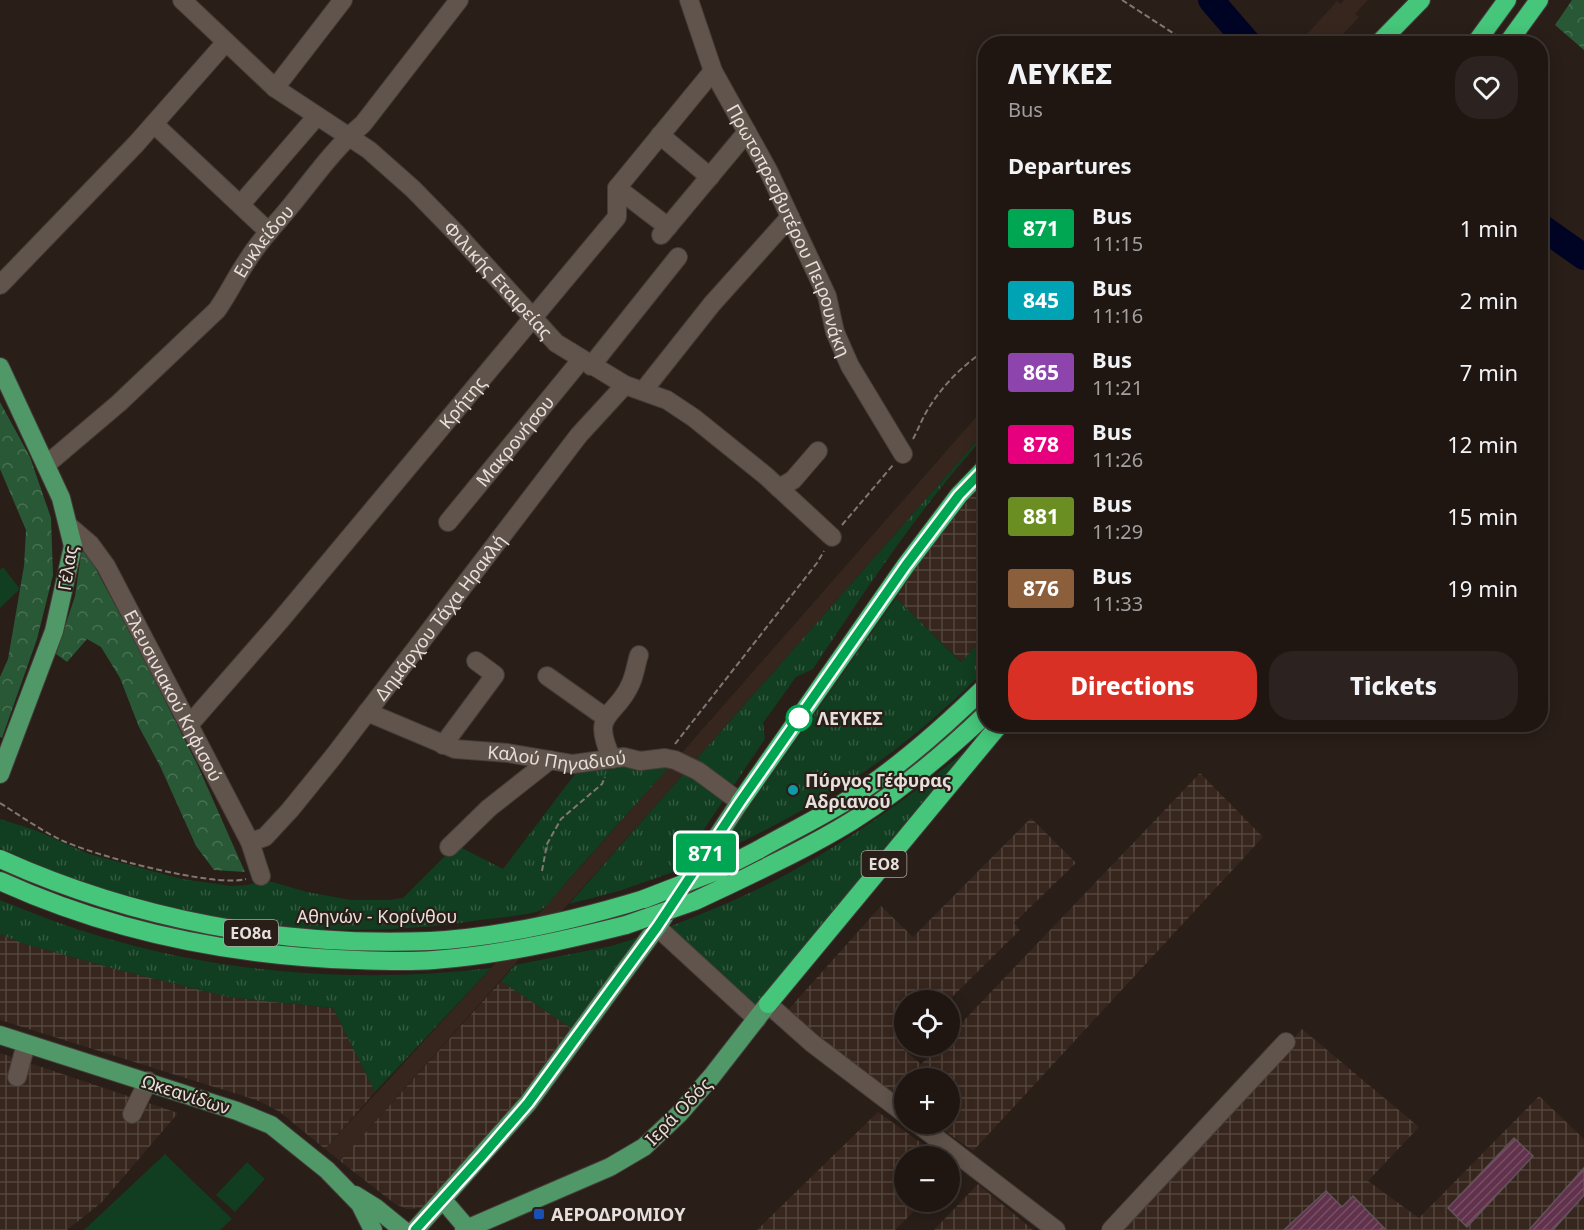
<!DOCTYPE html>
<html lang="en">
<head>
<meta charset="utf-8">
<style>
	:root { --surface:#1f1612; --page:#2c2320; --text:#f1f3f6; --muted:#a19f9f; --line:#3c3532; --accent:#d93025 }
	body { margin:0; font-family:"Noto Sans",sans-serif; background:var(--page); color:var(--text); height:100vh; display:flex; flex-direction:column; font-size:22px; white-space:nowrap }
	* { box-sizing:border-box; margin:0 }
	p { font-size:20px; color:var(--muted) }
	.icon { flex:none; width:33px; height:33px; fill:none; stroke:currentColor; stroke-width:2; stroke-linecap:round; stroke-linejoin:round }
	.map { position:relative; flex:1; overflow:hidden }
	.side { position:absolute; left:978px; top:36px; width:570px; height:696px; display:flex; flex-direction:column; background:var(--surface); border-radius:24px; box-shadow:0 3px 15px #0003,0 0 0 2px var(--line) }
	.side>* { flex:none }
	.badge { padding:0 12px; border-radius:4px; font-size:21px; line-height:39px }
	.fabs { position:absolute; left:894px; top:990px; display:grid; gap:12px }
	.fabs a { display:grid; place-items:center; width:66px; height:66px; border-radius:50%; background:var(--surface); box-shadow:0 3px 15px #0003,0 0 0 2px var(--line); font-size:30px }
	.map>.badge { position:absolute; translate:-50% -50%; box-shadow:0 0 0 3px #fff }
	h2 { padding:0 30px; font-size:22px; line-height:54px }
	.round { display:grid; place-items:center; flex:none; width:63px; height:63px; border-radius:24px; background:var(--page) }
	.overview { display:flex; align-items:center; justify-content:space-between; height:102px; padding:0 30px }
	h1 { font-size:28px; font-weight:800; line-height:45px }
	.cta { display:flex; gap:12px; margin-top:auto; padding:12px 30px }
	.cta a { flex:1; height:69px; border-radius:24px; background:var(--accent); color:#fff; font-size:24px; font-weight:800; line-height:69px; text-align:center }
	.cta a+a { background:var(--page); color:var(--text) }
	ul { padding:0; list-style:none }
	li { display:flex; align-items:center; gap:18px; height:72px; padding:0 30px }
	li div { flex:1 }
	li b { display:block; font-size:22px }
	li em { font-style:normal }
	li .badge { min-width:66px; font-weight:700; text-align:center }
	.map>svg:first-child { display:block }
</style>
</head>
<body>
<div class="map">
<svg width="1584" height="1230" viewBox="0 0 1584 1230">
	<defs>
		<pattern id="industrial-grid" width="8" height="8" patternUnits="userSpaceOnUse" patternTransform="scale(1.5)"><rect width="8" height="8" fill="#37261d"/><path d="M0 4h8M4 0v8" fill="none" stroke="#54453d"/></pattern>
		<pattern id="grass-tufts" width="24" height="20" patternUnits="userSpaceOnUse" patternTransform="scale(1.5)"><rect width="24" height="20" fill="#113d20"/><path d="M3 7l-1-3M5 7V3M7 7l1-3M15 17l-1-3M17 17v-4M19 17l1-3" fill="none" stroke="#345940"/></pattern>
		<pattern id="forest-crowns" width="20" height="18" patternUnits="userSpaceOnUse" patternTransform="scale(1.5)"><rect width="20" height="18" fill="#295837"/><path d="M2 6a3 3 0 1 1 6 0M12 15a3 3 0 1 1 6 0" fill="none" stroke="#487053"/></pattern>
		<pattern id="building-hatch" width="6" height="6" patternUnits="userSpaceOnUse" patternTransform="scale(1.5)"><rect width="6" height="6" fill="#61324c"/><path d="M-1 1l2-2M0 6l6-6M5 7l2-2" fill="none" stroke="#784f65"/></pattern>
	</defs>
	<rect width="100%" height="100%" fill="#291e18"/>
	<path fill="#37261d" d="M 1344,0 L 1368,0 L 1355,14 L 1359,17 L 1335,43 L 1299,43 L 1337,1 L 1341,4 Z
		M 985,407 L 985,432 L 694,762 L 679,756 Z
		M 675,760 L 688,769 L 340,1161 L 325,1149 L 491,968 Z"/>
	<path fill="url(#industrial-grid)" d="M 985,480 L 985,637 L 962,662 L 896,598 L 931,545 Z
		M 1200,773 L 1263,837 L 973,1151 L 935,1124 L 950,1124 L 950,1078 L 904,1078 L 904,1101 L 869,1077 L 788,1010 L 881,906 L 913,937 L 1031,818 L 1076,863 L 1014,923 L 1020,930 L 949,1000 L 904,1000 L 904,1044 L 901,1047 L 921,1064 L 940,1046 L 950,1046 L 950,1035 Z
		M 0,934 L 22,943 L 119,970 L 229,997 L 333,1008 L 375,1092 L 325,1149 L 280,1112 L 259,1101 L 0,1020 Z
		M 501,981 L 574,1030 L 524,1102 L 436,1201 L 422,1208 L 407,1209 L 395,1204 L 340,1161 Z
		M 1302,1029 L 1419,1127 L 1368,1181 L 1419,1218 L 1539,1096 L 1584,1139 L 1584,1230 L 1124,1230 Z
		M 0,1053 L 178,1113 L 102,1202 L 67,1230 L 0,1230 Z
		M 878,1112 L 939,1156 L 904,1156 L 904,1202 L 923,1202 L 895,1230 L 757,1230 Z
		M 978,1184 L 1033,1230 L 934,1230 Z"/>
	<path fill="url(#grass-tufts)" d="M 985,432 L 985,436 C 920,507 867,588 813,669 L 796,677 L 763,723 L 765,739 L 734,785 L 723,780 L 694,762 Z
		M 896,598 L 961,662 L 985,637 L 985,669 C 973,683 960,695 946,707 C 878,770 800,815 716,854 Z
		M 968,749 L 759,1005 L 751,1006 L 669,927 C 701,914 734,901 766,885 C 839,848 905,801 968,749 Z
		M 628,764 L 672,764 C 638,801 605,839 572,876 C 565,883 548,906 541,910 C 533,915 487,919 474,921 C 337,942 192,925 63,875 C 41,867 21,857 0,848 L 0,819 L 35,830 L 89,854 L 182,879 L 231,886 L 248,885 L 265,880 L 307,892 L 351,900 L 389,900 L 403,898 L 456,845 L 503,869 L 578,770 Z
		M 688,769 L 725,798 L 676,871 L 619,891 L 569,904 Z
		M 0,900 C 33,913 65,926 99,936 C 226,974 359,984 491,968 L 375,1092 L 333,1008 L 229,997 L 119,970 L 22,943 L 0,934 Z
		M 637,938 L 574,1030 L 501,981 L 515,965 L 611,946 Z"/>
	<path fill="url(#forest-crowns)" d="M 1572,0 L 1584,0 L 1584,50 L 1555,25 Z
		M 0,402 L 30,457 L 51,518 L 53,575 L 37,639 L 2,738 L 0,737 L 0,677 L 8,659 L 24,566 L 26,530 L 0,469 Z
		M 82,548 L 91,560 L 146,663 L 198,766 L 245,872 L 214,870 L 196,846 L 160,766 L 139,727 L 120,678 L 101,647 L 87,639 L 67,662 L 56,654 L 75,596 Z"/>
	<path fill="#113d20" d="M 3,567 L 20,589 L 0,608 L 0,570 Z
		M 165,1154 L 232,1219 L 220,1230 L 84,1230 Z
		M 247,1162 L 265,1179 L 235,1212 L 216,1195 Z"/>
	<g fill="none" stroke-linecap="round" stroke-linejoin="round">
		<path stroke="#000424" stroke-width="26" d="M 1211,0 L 1249,44
			M 1540,226 L 1584,257"/>
	</g>
	<path fill="url(#building-hatch)" stroke="#61535a" stroke-width="1.5" d="M 1514,1138 L 1533,1156 L 1467,1227 L 1448,1208 Z
		M 1584,1168 L 1584,1195 L 1553,1230 L 1529,1230 Z
		M 1326,1191 L 1342,1207 L 1353,1196 L 1386,1230 L 1284,1230 Z"/>
	<g fill="none" stroke-linecap="round" stroke-linejoin="round">
		<g stroke="#453c38" stroke-width="20">
			<g id="minor">
				<path id="s1" d="M 182,0 L 275,88 L 369,150 L 413,189 L 456,233 L 556,343 L 625,385 L 667,400 L 694,418 L 766,476 L 832,537"/>
				<path id="s2" d="M 689,0 L 713,71 L 768,170 L 827,296 L 835,332 L 850,366 L 903,454"/>
				<path d="M 275,88 L 343,0"/>
				<path d="M 154,124 L 269,232"/>
				<path d="M 660,135 L 710,177"/>
				<path d="M 617,188 L 668,227"/>
				<path d="M 241,204 L 317,116"/>
				<path d="M 661,235 L 747,132"/>
				<path d="M 0,285 L 136,144 L 226,42"/>
				<path d="M 591,366 L 678,257"/>
				<path d="M 643,391 L 712,304 L 790,217"/>
				<path id="s3" d="M 46,465 L 119,403 L 217,310 C 229,293 237,275 249,258 C 260,240 276,224 289,208 C 313,179 334,148 363,124 L 459,0"/>
				<path d="M 779,488 L 793,480 L 818,451"/>
				<path id="s4" d="M 448,522 L 581,360"/>
				<path id="s5" d="M 69,526 L 90,544 L 106,566 L 250,842 L 261,876"/>
				<path d="M 547,676 L 605,717"/>
				<path id="s6" d="M 367,712 L 455,749 L 508,753 L 573,764 L 624,757 L 640,761 L 665,758 L 675,760 L 698,771 L 740,802"/>
				<path id="s7" d="M 189,725 L 279,622 L 617,217 L 617,188 L 713,71"/>
				<path d="M 443,745 L 495,675 L 476,661"/>
				<path d="M 612,759 C 589,710 616,719 631,683 C 635,674 636,664 639,655"/>
				<path id="s8" d="M 250,842 L 265,837 L 290,810 L 333,757 L 579,435 L 625,385"/>
				<path d="M 449,847 L 489,808 L 550,760"/>
				<path d="M 657,927 L 757,1019"/>
				<path d="M 768,1004 L 812,1043 L 904,1113"/>
				<path d="M 17,1077 L 26,1044"/>
				<path d="M 132,1114 L 148,1081"/>
				<path d="M 918,1124 L 1056,1230"/>
				<path d="M 1111,1230 L 1286,1042"/>
			</g>
		</g>
		<g stroke="#453c38" stroke-width="20">
			<path id="major" d="M 0,367 L 61,498 L 73,546 L 54,631 L 0,774
				M 0,1035 L 237,1111 L 271,1125 L 327,1170 L 360,1204 L 373,1230
				M 355,1195 L 376,1208 L 403,1230
				M 443,1200 L 467,1228
				M 415,1230 L 528,1103 L 657,927 L 740,802
				M 464,1230 L 610,1167 L 644,1147 L 679,1114 L 712,1076 L 768,1004"/>
		</g>
		<g stroke="#453c38" stroke-width="20">
			<path id="highway" d="M 1378,44 L 1421,0
				M 1475,44 L 1507,0
				M 1507,44 L 1539,0
				M 740,802 L 906,565 L 959,495 L 986,467
				M 758,850 C 786,834 815,820 843,803 C 895,771 942,729 986,686
				M 0,859 C 135,920 282,947 430,941 C 503,937 575,920 644,899
				M 0,881 C 112,932 234,956 357,960 C 382,961 408,962 434,960 C 499,955 562,941 626,925
				M 729,885 C 771,865 813,845 852,821 C 900,791 945,753 986,714
				M 768,1004 L 1000,724"/>
		</g>
		<path stroke="#817772" stroke-width="2" stroke-dasharray="6 3" stroke-linecap="butt" d="M 1122,0 L 1190,44
			M 913,439 C 919,428 923,416 930,406 C 944,384 964,364 986,350
			M 842,525 L 893,465
			M 675,744 L 817,563 L 824,551
			M 0,803 C 19,815 39,829 59,839 C 91,855 214,888 246,879
			M 542,871 L 547,844 L 561,819 L 602,784 L 605,777"/>
		<use href="#minor" stroke="#61544d" stroke-width="18"/>
		<use href="#major" stroke="#509868" stroke-width="18"/>
		<use href="#highway" stroke="#45c67a" stroke-width="18"/>
		<g stroke="#453c38" stroke-width="20" stroke-linecap="butt">
			<path id="highway-bridge" d="M 644,899 L 719,870 L 758,850
				M 626,925 L 695,901 L 729,885"/>
		</g>
		<use href="#highway-bridge" stroke="#45c67a" stroke-width="18"/>
	</g>
	<g fill="none" stroke-linecap="round" stroke-linejoin="round">
		<g stroke="#fff" stroke-width="14">
			<path id="line" d="M 415,1230 L 482,1156 L 528,1103 L 657,927 L 740,802 L 906,565 L 959,495 L 986,467"/>
		</g>
		<use href="#line" stroke="#00a651" stroke-width="9"/>
	</g>
	<circle fill="#fff" stroke="#00a651" stroke-width="3" cx="799" cy="718" r="12"/>
	<circle fill="#0f9aa8" stroke="#291e18" stroke-width="2" cx="793" cy="790" r="6"/>
	<rect fill="#1a4fb4" stroke="#291e18" stroke-width="2" x="533" y="1208" width="12" height="12" rx="3"/>
	<g text-anchor="middle" dominant-baseline="central" stroke-width="4.5" stroke-linejoin="round" paint-order="stroke">
		<g fill="#291e18" stroke="#aea5a0" stroke-width="1.5">
			<rect x="861.5" y="851" width="45" height="26" rx="4.5"/>
			<rect x="224" y="920" width="54" height="26" rx="4.5"/>
		</g>
		<g font-size="16" font-weight="bold" fill="#e7dfdb">
			<text x="884" y="864">ΕΟ8</text>
			<text x="251" y="933">ΕΟ8α</text>
		</g>
		<g font-size="18" fill="#e7dfdb" stroke="#291e18">
			<text stroke="none"><textPath href="#s2" startOffset="252">Πρωτοπρεσβυτέρου Πειρουνάκη</textPath></text>
			<text stroke="none"><textPath href="#s3" startOffset="314">Ευκλείδου</textPath></text>
			<text stroke="none"><textPath href="#s1" startOffset="424">Φιλικής Εταιρείας</textPath></text>
			<text stroke="none"><textPath href="#s7" startOffset="423">Κρήτης</textPath></text>
			<text stroke="none"><textPath href="#s4" startOffset="105">Μακρονήσου</textPath></text>
			<text transform="translate(67 568) rotate(-81)">Γέλας</text>
			<text stroke="none"><textPath href="#s8" startOffset="297">Δημάρχου Τάχα Ηρακλή</textPath></text>
			<text stroke="none"><textPath href="#s5" startOffset="201">Ελευσινιακού Κηφισού</textPath></text>
			<text stroke="none"><textPath href="#s6" startOffset="198">Καλού Πηγαδιού</textPath></text>
			<text x="377" y="916">Αθηνών - Κορίνθου</text>
			<text transform="translate(186 1094) rotate(18)">Ωκεανίδων</text>
			<text transform="translate(678 1111) rotate(-46)">Ιερά Οδός</text>
		</g>
		<g font-size="18" font-weight="bold" fill="#e7dfdb" stroke="#291e18" text-anchor="start">
			<text x="817" y="718">ΛΕΥΚΕΣ</text>
		</g>
		<g font-size="18" font-weight="bold" fill="#e7dfdb" stroke="#291e18" text-anchor="start">
			<text x="805" y="780">Πύργος Γέφυρας<tspan x="805" dy="21">Αδριανού</tspan></text>
			<text x="551" y="1214">ΑΕΡΟΔΡΟΜΙΟΥ</text>
		</g>
	</g>
</svg>
<div class="fabs">
<a><svg class="icon" aria-label="locate" viewBox="0 0 24 24"><circle cx="12" cy="12" r="6"/><path d="M12 2v4M12 18v4M2 12h4M18 12h4"/></svg></a>
<a>+</a>
<a>−</a>
</div>
<b class="badge" style="left:706px;top:853px;background:#00a651;color:#fff">871</b>
<section class="side">
<div class="overview"><div><h1>ΛΕΥΚΕΣ</h1><p>Bus</p></div><a class="round"><svg class="icon" aria-label="heart" viewBox="0 0 24 24"><path d="M12 20l-8-8c-3-5 5-10 8-4 3-6 11-1 8 4z"/></svg></a></div>
<h2>Departures</h2>
<ul>
<li><span class="badge" style="background:#00a651;color:#fff">871</span><div><b>Bus</b><p>11:15</p></div><em>1 min</em></li>
<li><span class="badge" style="background:#00a3b4;color:#fff">845</span><div><b>Bus</b><p>11:16</p></div><em>2 min</em></li>
<li><span class="badge" style="background:#8e44ad;color:#fff">865</span><div><b>Bus</b><p>11:21</p></div><em>7 min</em></li>
<li><span class="badge" style="background:#e6007e;color:#fff">878</span><div><b>Bus</b><p>11:26</p></div><em>12 min</em></li>
<li><span class="badge" style="background:#6b8e23;color:#fff">881</span><div><b>Bus</b><p>11:29</p></div><em>15 min</em></li>
<li><span class="badge" style="background:#8b5e3c;color:#fff">876</span><div><b>Bus</b><p>11:33</p></div><em>19 min</em></li>
</ul>
<div class="cta"><a>Directions</a><a>Tickets</a></div>
</section>
</div>
</body>
</html>
